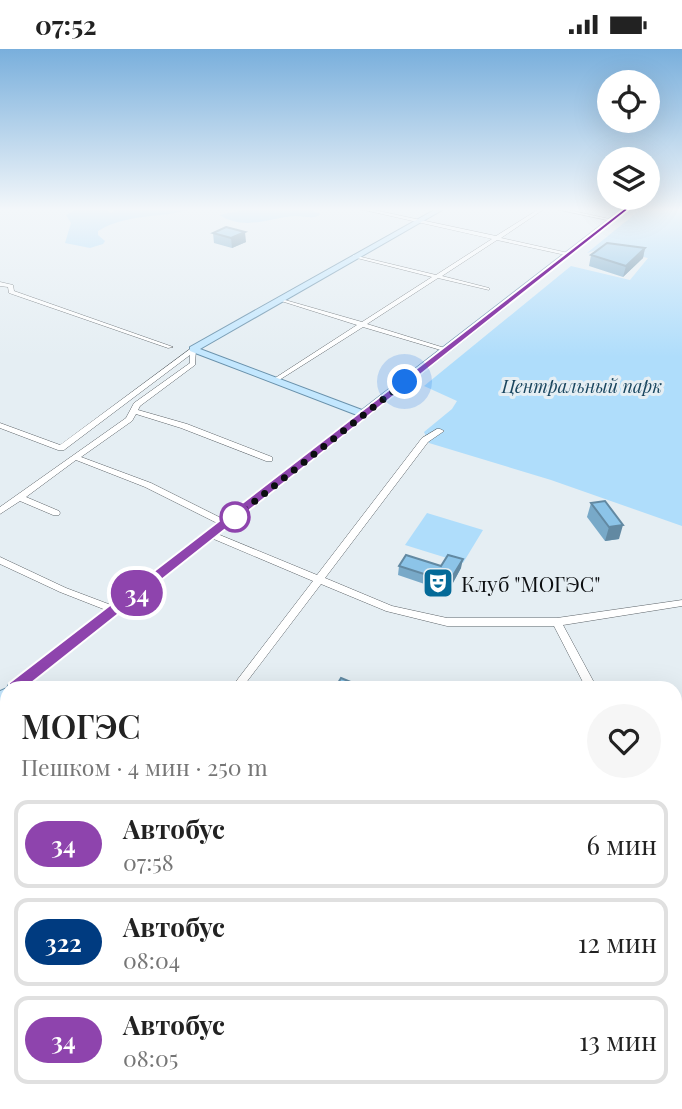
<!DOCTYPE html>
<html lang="ru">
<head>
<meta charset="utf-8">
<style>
	:root { --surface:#fff; --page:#f6f6f6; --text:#222; --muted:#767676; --line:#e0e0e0 }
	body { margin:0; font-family:"Playfair Display",serif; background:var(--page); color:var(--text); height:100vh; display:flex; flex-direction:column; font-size:26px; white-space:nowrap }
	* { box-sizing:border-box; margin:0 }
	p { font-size:23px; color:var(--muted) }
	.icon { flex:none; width:38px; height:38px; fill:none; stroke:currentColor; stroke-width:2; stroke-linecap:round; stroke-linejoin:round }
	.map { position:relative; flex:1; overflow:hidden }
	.sheet { position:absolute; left:0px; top:632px; width:682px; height:429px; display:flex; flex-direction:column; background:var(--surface); border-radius:21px 21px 0 0; box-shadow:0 7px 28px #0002 }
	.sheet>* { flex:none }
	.badge { padding:0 14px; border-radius:23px; font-size:24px; line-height:46px }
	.controls { position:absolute; left:597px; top:21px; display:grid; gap:14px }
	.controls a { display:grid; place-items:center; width:63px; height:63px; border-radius:50%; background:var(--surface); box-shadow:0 7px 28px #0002; font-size:35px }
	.you { position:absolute; width:35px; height:35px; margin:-18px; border:5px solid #fff; border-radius:50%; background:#1a73e8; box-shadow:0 0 0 10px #1a73e833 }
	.map>.badge { position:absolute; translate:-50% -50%; box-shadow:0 0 0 4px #fff }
	.round { display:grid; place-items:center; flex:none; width:74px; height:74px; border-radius:37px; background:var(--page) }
	.overview { display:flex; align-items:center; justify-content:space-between; height:119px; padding:0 21px }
	h1 { font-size:33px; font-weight:600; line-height:52px }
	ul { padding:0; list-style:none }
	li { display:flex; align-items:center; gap:21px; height:88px; margin:0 14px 10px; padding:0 7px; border:4px solid var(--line); border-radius:14px }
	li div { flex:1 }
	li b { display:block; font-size:26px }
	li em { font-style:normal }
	li .badge { min-width:77px; font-weight:700; text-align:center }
	.status { display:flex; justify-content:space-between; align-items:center; height:49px; padding:0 35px; background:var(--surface); direction:ltr }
	.status svg { height:19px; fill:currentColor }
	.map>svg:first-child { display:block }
</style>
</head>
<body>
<div class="status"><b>07:52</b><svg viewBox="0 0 49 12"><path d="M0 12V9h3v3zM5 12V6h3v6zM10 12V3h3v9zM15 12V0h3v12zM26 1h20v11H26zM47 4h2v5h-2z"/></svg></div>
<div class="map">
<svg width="682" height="1060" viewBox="0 0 682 1060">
	<rect width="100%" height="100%" fill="#e5eef3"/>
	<path fill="#afddfb" d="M 77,160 L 103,160 L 112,164 L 115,160 L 191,160 C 159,170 127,164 98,182 L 98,186 L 105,192 L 103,195 L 90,199 L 65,194 L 71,174 L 66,166 Z
		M 249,160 L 306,160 L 321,165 C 313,171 305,167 295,167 C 268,169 246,182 219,166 Z
		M 641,160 L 682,160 L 682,477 L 551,431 L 429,394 L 424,383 L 452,360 L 457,352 L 424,337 L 571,217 L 630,231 L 648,209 L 603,199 L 587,204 Z
		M 427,464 L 483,481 L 463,514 L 405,496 Z"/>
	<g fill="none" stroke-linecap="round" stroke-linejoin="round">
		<path stroke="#72a8cb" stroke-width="3.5" d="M 0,709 L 7,713"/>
		<path stroke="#72a8cb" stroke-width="4.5" d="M 676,1011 L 682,1015"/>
		<g stroke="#5d6469" stroke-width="1">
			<path id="minor" d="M 360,160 L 369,160 L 496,187 L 539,160 L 544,160 L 501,189 L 573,205 L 570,207 L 497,191 L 442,227 L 489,239 L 489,241 L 438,229 L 367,275 L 448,300 L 448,302 L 444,302 L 363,278 L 276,333 L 272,333 L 272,331 L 357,276 L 278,251 L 278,249 L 362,273 L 432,228 L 353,208 L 353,206 L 436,226 L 492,190 Z
				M 555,160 L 564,160 L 614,171 L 612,172 Z
				M 0,233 L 13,236 L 14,242 L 173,298 L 168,299 L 9,244 L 8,238 L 0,237 Z
				M 193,298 L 196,300 L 195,316 L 140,357 L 138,361 L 187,375 L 272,408 L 272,412 L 266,412 L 181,379 L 136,365 L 132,372 L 81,408 L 151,434 L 229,473 L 230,475 L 229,477 L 223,477 L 145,438 L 76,411 L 26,448 L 59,462 L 60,464 L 59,466 L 53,466 L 20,452 L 0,465 L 0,458 L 126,369 L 134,354 L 190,314 L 190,306 L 64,401 L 58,401 L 0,379 L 0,374 L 60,396 Z
				M 437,380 L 440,380 L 444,382 L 428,393 L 325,529 L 392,557 L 447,569 L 557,569 L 682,551 L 682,557 L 563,576 L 597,639 L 586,639 L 554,577 L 447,577 L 386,562 L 321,535 L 242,639 L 231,639 L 313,532 L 209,488 L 207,486 L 209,484 L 215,484 L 317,526 L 422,389 Z
				M 0,508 L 66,539 L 119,559 L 120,561 L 119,563 L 111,563 L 60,543 L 0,515 Z
				M 676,775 L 681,777 L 682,780 L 682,799 L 677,797 L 676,793 Z
				M 676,860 L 682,862 L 682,876 L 676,874 Z
				M 676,920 L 682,922 L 682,937 L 676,935 Z"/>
		</g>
		<g stroke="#6991ab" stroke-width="2">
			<path id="major" d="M 436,160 L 444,160 L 200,300 L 362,361 L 622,160 L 629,160 L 24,639 L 7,639 L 7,652 L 0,656 L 0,642 L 7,639 L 9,635 L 357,366 L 190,302 L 190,298 Z"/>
		</g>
		<use href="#minor" fill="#fff" fill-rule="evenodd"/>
		<use href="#major" fill="#c3e7fe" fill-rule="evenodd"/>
	</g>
	<path fill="#78a9c8" d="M 213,184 L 246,193 L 232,199 L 214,194 Z
		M 645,199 L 643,209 L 623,228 L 589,217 L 591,206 Z
		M 591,454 L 619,490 L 605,492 L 587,468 Z
		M 399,517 L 441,517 L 461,519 L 448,543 L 398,526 Z"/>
	<path fill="#6289a2" d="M 245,183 L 246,193 L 232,199 L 231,189 Z
		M 645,199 L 643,209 L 623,228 L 626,217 Z
		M 623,476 L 619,490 L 605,492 L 609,478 Z
		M 463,510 L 461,519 L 448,543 L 449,533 Z"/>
	<path fill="#8cc4e8" stroke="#6289a2" stroke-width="2" d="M 226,178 L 245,183 L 231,189 L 213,184 Z
		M 607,194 L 645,199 L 626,217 L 591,206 Z
		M 605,452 L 623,476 L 609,478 L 591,454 Z
		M 406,506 L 441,517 L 448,506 L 463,510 L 449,533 L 399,517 Z
		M 341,629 L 365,639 L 335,639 Z"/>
	<linearGradient id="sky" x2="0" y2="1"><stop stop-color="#79afdc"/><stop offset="0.52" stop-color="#f3f7fa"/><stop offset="1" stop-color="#f3f7fa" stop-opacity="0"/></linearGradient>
	<rect width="682" height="308" fill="url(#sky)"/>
	<path fill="#8e44ad" stroke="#fff" stroke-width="2" d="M 626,158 L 628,161 L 20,643 L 9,643 L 9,634 Z"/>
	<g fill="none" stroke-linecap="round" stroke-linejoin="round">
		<path stroke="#0c0e10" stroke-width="7" stroke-dasharray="0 12.6" d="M 235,468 L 405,333"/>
	</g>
	<defs>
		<g id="theatre-square" transform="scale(1.575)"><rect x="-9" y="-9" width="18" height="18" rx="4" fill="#046a98" stroke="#e5eef3"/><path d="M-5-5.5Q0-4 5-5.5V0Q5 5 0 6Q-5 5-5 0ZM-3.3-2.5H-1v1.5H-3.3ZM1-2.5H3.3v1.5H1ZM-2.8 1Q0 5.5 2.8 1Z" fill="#fff"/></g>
	</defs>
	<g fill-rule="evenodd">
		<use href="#theatre-square" x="438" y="534"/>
	</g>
	<circle fill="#fff" stroke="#8e44ad" stroke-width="3.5" cx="235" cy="468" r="14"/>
	<g text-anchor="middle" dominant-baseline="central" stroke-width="6" stroke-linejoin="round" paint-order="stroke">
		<g font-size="18" font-style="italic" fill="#1a465f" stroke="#e5eef3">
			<text x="582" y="337">Центральный парк</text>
		</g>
		<g font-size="21" fill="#0c0e10" stroke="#e5eef3" text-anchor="start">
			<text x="461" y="534">Клуб "МОГЭС"</text>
		</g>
	</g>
</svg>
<div class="controls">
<a><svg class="icon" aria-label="locate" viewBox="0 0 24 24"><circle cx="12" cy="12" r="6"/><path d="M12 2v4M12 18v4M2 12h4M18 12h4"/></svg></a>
<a><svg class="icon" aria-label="layers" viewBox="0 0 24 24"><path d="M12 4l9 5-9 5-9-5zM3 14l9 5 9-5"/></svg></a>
</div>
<div class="you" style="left:405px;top:333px"></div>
<b class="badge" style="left:137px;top:544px;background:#8e44ad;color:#fff">34</b>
<section class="sheet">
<div class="overview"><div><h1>МОГЭС</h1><p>Пешком · 4 мин · 250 m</p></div><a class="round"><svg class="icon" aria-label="heart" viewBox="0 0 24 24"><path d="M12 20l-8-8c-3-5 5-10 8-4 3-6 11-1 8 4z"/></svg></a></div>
<ul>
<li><span class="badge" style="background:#8e44ad;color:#fff">34</span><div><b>Автобус</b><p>07:58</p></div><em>6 мин</em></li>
<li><span class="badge" style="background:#003b80;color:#fff">322</span><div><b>Автобус</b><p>08:04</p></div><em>12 мин</em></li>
<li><span class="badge" style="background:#8e44ad;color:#fff">34</span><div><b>Автобус</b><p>08:05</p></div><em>13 мин</em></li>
</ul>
</section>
</div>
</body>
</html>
